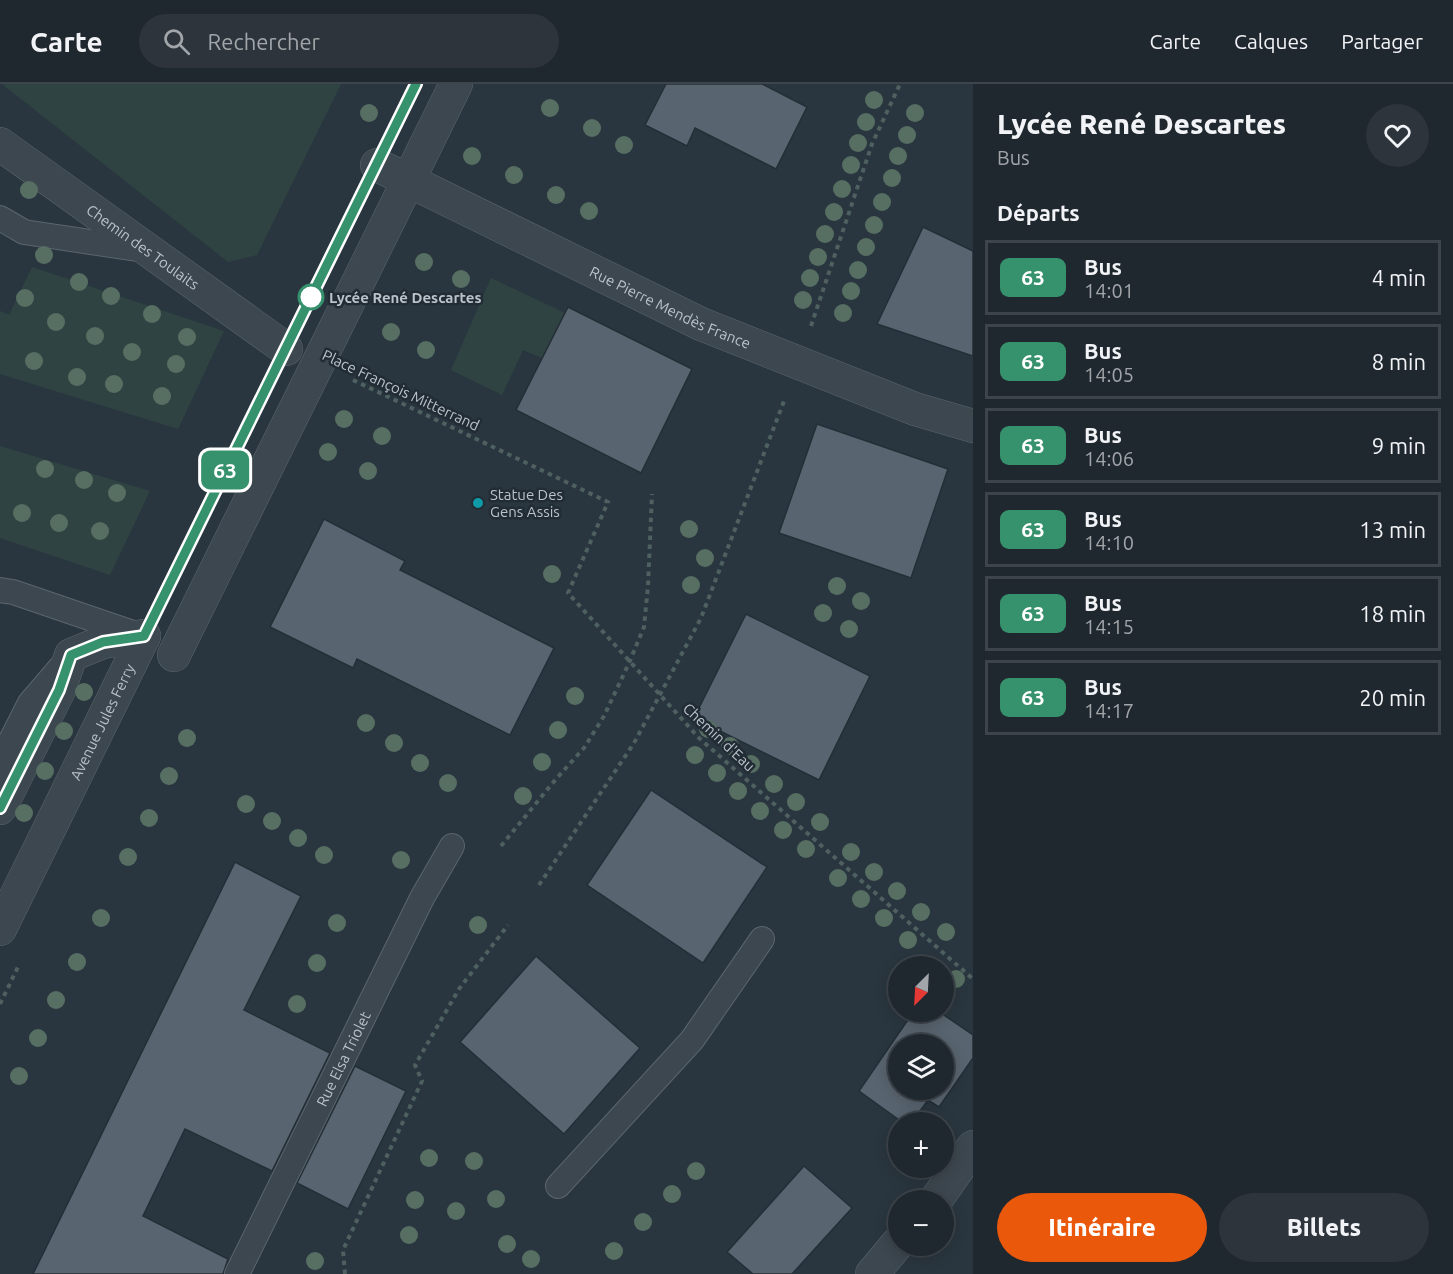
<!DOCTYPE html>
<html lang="fr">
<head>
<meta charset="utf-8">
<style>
	:root { --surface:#20282f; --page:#2d343b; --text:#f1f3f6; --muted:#a2a6aa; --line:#3d444b; --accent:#ea580c }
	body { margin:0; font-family:Ubuntu,sans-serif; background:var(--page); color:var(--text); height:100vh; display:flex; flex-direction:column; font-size:22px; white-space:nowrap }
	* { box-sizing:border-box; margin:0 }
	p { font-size:20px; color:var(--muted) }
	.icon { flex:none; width:33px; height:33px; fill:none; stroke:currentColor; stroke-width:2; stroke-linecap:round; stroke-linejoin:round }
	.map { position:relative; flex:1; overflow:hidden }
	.sheet { display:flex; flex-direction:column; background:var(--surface); width:480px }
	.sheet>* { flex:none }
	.badge { padding:0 12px; border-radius:9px; font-size:21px; line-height:39px }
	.needle { width:39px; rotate:204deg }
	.controls { position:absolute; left:888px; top:872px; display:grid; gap:12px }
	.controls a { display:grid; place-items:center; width:66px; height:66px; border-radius:50%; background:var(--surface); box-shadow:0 3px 15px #0003,0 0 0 2px var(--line); font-size:30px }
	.map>.badge { position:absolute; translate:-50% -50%; box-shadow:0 0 0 3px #fff }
	h2 { padding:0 24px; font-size:22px; line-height:54px }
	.round { display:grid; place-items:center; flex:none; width:63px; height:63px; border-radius:32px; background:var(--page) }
	.summary { display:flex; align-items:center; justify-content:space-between; height:102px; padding:0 24px }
	h1 { font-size:28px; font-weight:800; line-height:45px }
	.primary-button { display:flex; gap:12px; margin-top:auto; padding:12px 24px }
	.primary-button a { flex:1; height:69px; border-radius:36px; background:var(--accent); color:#fff; font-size:24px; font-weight:800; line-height:69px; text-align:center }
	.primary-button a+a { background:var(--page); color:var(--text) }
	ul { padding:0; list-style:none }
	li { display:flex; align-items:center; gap:18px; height:75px; margin:0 12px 9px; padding:0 12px; border:3px solid var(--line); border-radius:0px }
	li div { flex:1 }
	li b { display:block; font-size:22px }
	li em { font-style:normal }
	li .badge { min-width:66px; font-weight:700; text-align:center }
	header { display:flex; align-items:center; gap:36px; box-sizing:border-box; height:84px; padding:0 30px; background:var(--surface); border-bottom:2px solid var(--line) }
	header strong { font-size:28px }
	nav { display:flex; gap:33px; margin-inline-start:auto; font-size:21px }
	.search { width:420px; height:54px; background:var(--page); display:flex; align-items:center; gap:15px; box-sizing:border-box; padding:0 21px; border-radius:33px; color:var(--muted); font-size:22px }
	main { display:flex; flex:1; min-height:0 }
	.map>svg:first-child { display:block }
</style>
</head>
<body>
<header>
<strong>Carte</strong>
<div class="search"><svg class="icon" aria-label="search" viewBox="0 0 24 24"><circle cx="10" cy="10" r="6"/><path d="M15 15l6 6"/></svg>Rechercher</div>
<nav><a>Carte</a><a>Calques</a><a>Partager</a></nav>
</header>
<main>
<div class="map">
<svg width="973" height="1190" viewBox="0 0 973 1190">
	<rect width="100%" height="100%" fill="#2a363f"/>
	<path fill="#2f4442" d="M 2,0 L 341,0 L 257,171 L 228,178 Z
		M 32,183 L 224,247 L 178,345 L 0,290 L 0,227 L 9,231 Z
		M 491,194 L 565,229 L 542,274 L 523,266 L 502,311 L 451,286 Z
		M 0,362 L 150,407 L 110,491 L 0,454 Z"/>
	<path fill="#58646f" stroke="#242e37" stroke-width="1.5" fill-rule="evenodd" d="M 666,0 L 762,0 L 807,23 L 776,85 L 695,44 L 687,62 L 645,41 Z
		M 923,143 L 973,167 L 973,272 L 877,240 Z
		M 568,223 L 692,285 L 641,389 L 516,326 Z
		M 817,340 L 948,385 L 911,494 L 779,449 Z
		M 324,435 L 405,477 L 400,486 L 554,564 L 510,651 L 357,575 L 353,584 L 270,543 Z
		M 746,530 L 870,592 L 819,696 L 694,634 Z
		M 651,706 L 767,783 L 703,879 L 587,801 Z
		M 235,778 L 301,812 L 244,926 L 330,969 L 272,1087 L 185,1045 L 143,1132 L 228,1175 L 223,1190 L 33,1190 Z
		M 536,872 L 640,964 L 564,1050 L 460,958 Z
		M 914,927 L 938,927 L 973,951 L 973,974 L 939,1023 L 928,1016 L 912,1038 L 902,1038 L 859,1007 ZM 898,960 L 944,960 L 944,1005 L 898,1005 Z
		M 355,982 L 406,1007 L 348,1125 L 297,1099 Z
		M 804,1082 L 852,1124 L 792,1190 L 753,1190 L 727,1168 Z"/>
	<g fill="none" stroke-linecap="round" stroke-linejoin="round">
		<g stroke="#5b656d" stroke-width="26">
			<g id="service">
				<path d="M 0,134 L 24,148 L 144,166"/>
				<path d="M 0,506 L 13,508 L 139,551"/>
				<path d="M 0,678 L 30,619 L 60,584"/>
				<path d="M 558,1102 L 692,956 L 762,855"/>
				<path id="s1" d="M 237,1190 L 422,814 L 452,762"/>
			</g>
		</g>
		<g stroke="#5b656d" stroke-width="34">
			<g id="minor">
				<path id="s2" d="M 0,60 L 286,265"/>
				<path id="s3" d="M 377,81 L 701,240 L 915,325 L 973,342"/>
				<path d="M 174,571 L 456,0"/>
				<path d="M 0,724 L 59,606 L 71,571 L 103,558 L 144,552"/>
				<path id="s4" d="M 0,845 L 144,552"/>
				<path d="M 936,1116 L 973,1063"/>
				<path d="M 872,1190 L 898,1159"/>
			</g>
		</g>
		<path stroke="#4e6060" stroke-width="4" stroke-dasharray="4.5 4.5" stroke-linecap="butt" d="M 811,242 L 872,60 L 900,0
			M 353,296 L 608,418 L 568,509 L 699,654 L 973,895
			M 501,762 L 556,695 L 584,664 L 604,632 L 629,579 L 644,543 L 648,502 L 652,410
			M 539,801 L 634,659 L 701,534 L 784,317
			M 0,920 L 18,883
			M 345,1190 L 343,1166 L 422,997 L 415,981 L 459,905 L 508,841"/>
		<use href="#service" stroke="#3d474f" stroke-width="24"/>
		<use href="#minor" stroke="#3d474f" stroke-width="33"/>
	</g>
	<g fill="#576f62">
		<circle cx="874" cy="16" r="9"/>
		<circle cx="550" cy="24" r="9"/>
		<circle cx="369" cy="29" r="9"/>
		<circle cx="915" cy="29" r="9"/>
		<circle cx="866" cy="38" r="9"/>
		<circle cx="592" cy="44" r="9"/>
		<circle cx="907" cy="51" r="9"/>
		<circle cx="858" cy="59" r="9"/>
		<circle cx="624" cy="61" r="9"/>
		<circle cx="472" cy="72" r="9"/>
		<circle cx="898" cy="72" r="9"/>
		<circle cx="851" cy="81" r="9"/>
		<circle cx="514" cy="91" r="9"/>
		<circle cx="892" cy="94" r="9"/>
		<circle cx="842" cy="105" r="9"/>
		<circle cx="29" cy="106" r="9"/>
		<circle cx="556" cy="111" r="9"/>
		<circle cx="882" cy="118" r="9"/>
		<circle cx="589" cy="127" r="9"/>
		<circle cx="834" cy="128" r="9"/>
		<circle cx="874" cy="141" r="9"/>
		<circle cx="825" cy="150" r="9"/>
		<circle cx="866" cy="163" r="9"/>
		<circle cx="44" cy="171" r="9"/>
		<circle cx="818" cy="173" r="9"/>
		<circle cx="424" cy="178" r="9"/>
		<circle cx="858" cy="186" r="9"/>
		<circle cx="810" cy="194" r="9"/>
		<circle cx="461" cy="195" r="9"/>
		<circle cx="79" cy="198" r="9"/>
		<circle cx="851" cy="207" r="9"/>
		<circle cx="111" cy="212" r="9"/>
		<circle cx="25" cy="214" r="9"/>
		<circle cx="803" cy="216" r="9"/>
		<circle cx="843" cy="229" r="9"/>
		<circle cx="152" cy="230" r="9"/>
		<circle cx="56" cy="238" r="9"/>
		<circle cx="391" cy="248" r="9"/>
		<circle cx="95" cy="252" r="9"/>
		<circle cx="187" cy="253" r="9"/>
		<circle cx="426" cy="266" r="9"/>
		<circle cx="132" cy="268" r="9"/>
		<circle cx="34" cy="277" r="9"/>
		<circle cx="176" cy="280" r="9"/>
		<circle cx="77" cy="293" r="9"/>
		<circle cx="114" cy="300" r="9"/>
		<circle cx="162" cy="312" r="9"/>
		<circle cx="344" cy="335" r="9"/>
		<circle cx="382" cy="352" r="9"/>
		<circle cx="328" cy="368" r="9"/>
		<circle cx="45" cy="385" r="9"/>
		<circle cx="368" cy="387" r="9"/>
		<circle cx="84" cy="396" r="9"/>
		<circle cx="117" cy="409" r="9"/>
		<circle cx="22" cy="429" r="9"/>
		<circle cx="59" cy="439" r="9"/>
		<circle cx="689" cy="445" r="9"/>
		<circle cx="100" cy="447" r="9"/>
		<circle cx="705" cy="474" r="9"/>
		<circle cx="552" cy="490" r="9"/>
		<circle cx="691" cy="501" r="9"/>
		<circle cx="837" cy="502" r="9"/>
		<circle cx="861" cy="517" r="9"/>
		<circle cx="823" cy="529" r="9"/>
		<circle cx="849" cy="545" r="9"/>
		<circle cx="84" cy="608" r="9"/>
		<circle cx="575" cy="612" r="9"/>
		<circle cx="366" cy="639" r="9"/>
		<circle cx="708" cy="645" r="9"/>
		<circle cx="558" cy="646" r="9"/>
		<circle cx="64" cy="647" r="9"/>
		<circle cx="187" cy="654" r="9"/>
		<circle cx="394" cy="659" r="9"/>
		<circle cx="730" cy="662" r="9"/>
		<circle cx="695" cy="671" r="9"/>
		<circle cx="542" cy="678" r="9"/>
		<circle cx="420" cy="679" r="9"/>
		<circle cx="751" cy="680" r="9"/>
		<circle cx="45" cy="687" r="9"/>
		<circle cx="717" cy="689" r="9"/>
		<circle cx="169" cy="692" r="9"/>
		<circle cx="448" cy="699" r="9"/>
		<circle cx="774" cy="700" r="9"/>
		<circle cx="738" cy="707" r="9"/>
		<circle cx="523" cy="712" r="9"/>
		<circle cx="796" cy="718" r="9"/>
		<circle cx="246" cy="720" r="9"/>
		<circle cx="760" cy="727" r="9"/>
		<circle cx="24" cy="729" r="9"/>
		<circle cx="149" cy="734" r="9"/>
		<circle cx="272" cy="737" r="9"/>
		<circle cx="820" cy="738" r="9"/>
		<circle cx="783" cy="746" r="9"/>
		<circle cx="298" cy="754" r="9"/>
		<circle cx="806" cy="765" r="9"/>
		<circle cx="851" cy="768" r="9"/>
		<circle cx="324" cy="771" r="9"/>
		<circle cx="128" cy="773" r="9"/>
		<circle cx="401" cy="776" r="9"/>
		<circle cx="874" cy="788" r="9"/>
		<circle cx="838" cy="794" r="9"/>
		<circle cx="897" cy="807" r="9"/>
		<circle cx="861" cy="815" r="9"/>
		<circle cx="921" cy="828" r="9"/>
		<circle cx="101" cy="834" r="9"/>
		<circle cx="884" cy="834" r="9"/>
		<circle cx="337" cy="839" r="9"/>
		<circle cx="478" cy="841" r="9"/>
		<circle cx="946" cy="848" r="9"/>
		<circle cx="908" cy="856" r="9"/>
		<circle cx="77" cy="878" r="9"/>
		<circle cx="317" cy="879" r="9"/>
		<circle cx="956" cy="895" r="9"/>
		<circle cx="56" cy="916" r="9"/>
		<circle cx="297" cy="920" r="9"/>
		<circle cx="38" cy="954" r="9"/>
		<circle cx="19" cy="992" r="9"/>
		<circle cx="429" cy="1074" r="9"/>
		<circle cx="474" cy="1077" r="9"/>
		<circle cx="696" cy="1087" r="9"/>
		<circle cx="672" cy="1110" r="9"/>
		<circle cx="496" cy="1115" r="9"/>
		<circle cx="415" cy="1116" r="9"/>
		<circle cx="456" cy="1127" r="9"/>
		<circle cx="643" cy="1138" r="9"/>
		<circle cx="409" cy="1151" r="9"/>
		<circle cx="507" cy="1160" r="9"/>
		<circle cx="614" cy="1167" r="9"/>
		<circle cx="531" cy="1175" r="9"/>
		<circle cx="315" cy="1177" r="9"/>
	</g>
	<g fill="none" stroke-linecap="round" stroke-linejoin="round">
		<g stroke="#fff" stroke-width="14">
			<path id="line" d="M 0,724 L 59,606 L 71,571 L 103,558 L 144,552 L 416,0"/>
		</g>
		<use href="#line" stroke="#36916d" stroke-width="9"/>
	</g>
	<circle fill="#fff" stroke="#36916d" stroke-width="3" cx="311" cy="213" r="12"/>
	<circle fill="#0f9aa8" stroke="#222c35" stroke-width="2" cx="478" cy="419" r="6"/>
	<g text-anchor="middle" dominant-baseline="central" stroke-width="5" stroke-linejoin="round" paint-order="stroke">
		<g font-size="15" fill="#bac2ca" stroke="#222c35">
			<text stroke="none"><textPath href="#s2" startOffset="176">Chemin des Toulaits</textPath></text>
			<text stroke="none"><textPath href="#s3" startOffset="326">Rue Pierre Mendès France</textPath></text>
			<text transform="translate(401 306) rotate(25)">Place François Mitterrand</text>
			<text stroke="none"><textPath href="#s4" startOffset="231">Avenue Jules Ferry</textPath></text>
			<text transform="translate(719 653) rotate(43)">Chemin d'Eau</text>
			<text stroke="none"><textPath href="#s1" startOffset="240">Rue Elsa Triolet</textPath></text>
		</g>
		<g font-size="15" font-weight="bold" fill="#bac2ca" stroke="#222c35" text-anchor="start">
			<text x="329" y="213">Lycée René Descartes</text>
		</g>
		<g font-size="15" fill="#bac2ca" stroke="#222c35" text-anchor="start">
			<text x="490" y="410">Statue Des<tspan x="490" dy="17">Gens Assis</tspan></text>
		</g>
	</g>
</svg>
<div class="controls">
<a><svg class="needle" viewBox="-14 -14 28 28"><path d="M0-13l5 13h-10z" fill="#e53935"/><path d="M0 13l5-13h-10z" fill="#a2a6aa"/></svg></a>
<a><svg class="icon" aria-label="layers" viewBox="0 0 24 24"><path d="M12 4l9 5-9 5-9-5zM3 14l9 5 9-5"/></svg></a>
<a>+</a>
<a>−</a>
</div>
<b class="badge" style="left:225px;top:386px;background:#36916d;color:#fff">63</b>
</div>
<section class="sheet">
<div class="summary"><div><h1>Lycée René Descartes</h1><p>Bus</p></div><a class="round"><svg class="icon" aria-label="heart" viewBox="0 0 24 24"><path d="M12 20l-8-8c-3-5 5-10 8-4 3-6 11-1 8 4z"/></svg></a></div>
<h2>Départs</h2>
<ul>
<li><span class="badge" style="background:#36916d;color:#fff">63</span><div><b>Bus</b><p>14:01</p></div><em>4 min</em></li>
<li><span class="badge" style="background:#36916d;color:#fff">63</span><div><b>Bus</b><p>14:05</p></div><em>8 min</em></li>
<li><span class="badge" style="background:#36916d;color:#fff">63</span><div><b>Bus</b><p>14:06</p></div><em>9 min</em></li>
<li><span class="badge" style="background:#36916d;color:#fff">63</span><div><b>Bus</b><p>14:10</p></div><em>13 min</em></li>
<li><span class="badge" style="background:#36916d;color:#fff">63</span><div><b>Bus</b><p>14:15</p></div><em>18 min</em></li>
<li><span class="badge" style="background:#36916d;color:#fff">63</span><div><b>Bus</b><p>14:17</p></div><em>20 min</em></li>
</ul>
<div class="primary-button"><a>Itinéraire</a><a>Billets</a></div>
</section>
</main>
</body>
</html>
